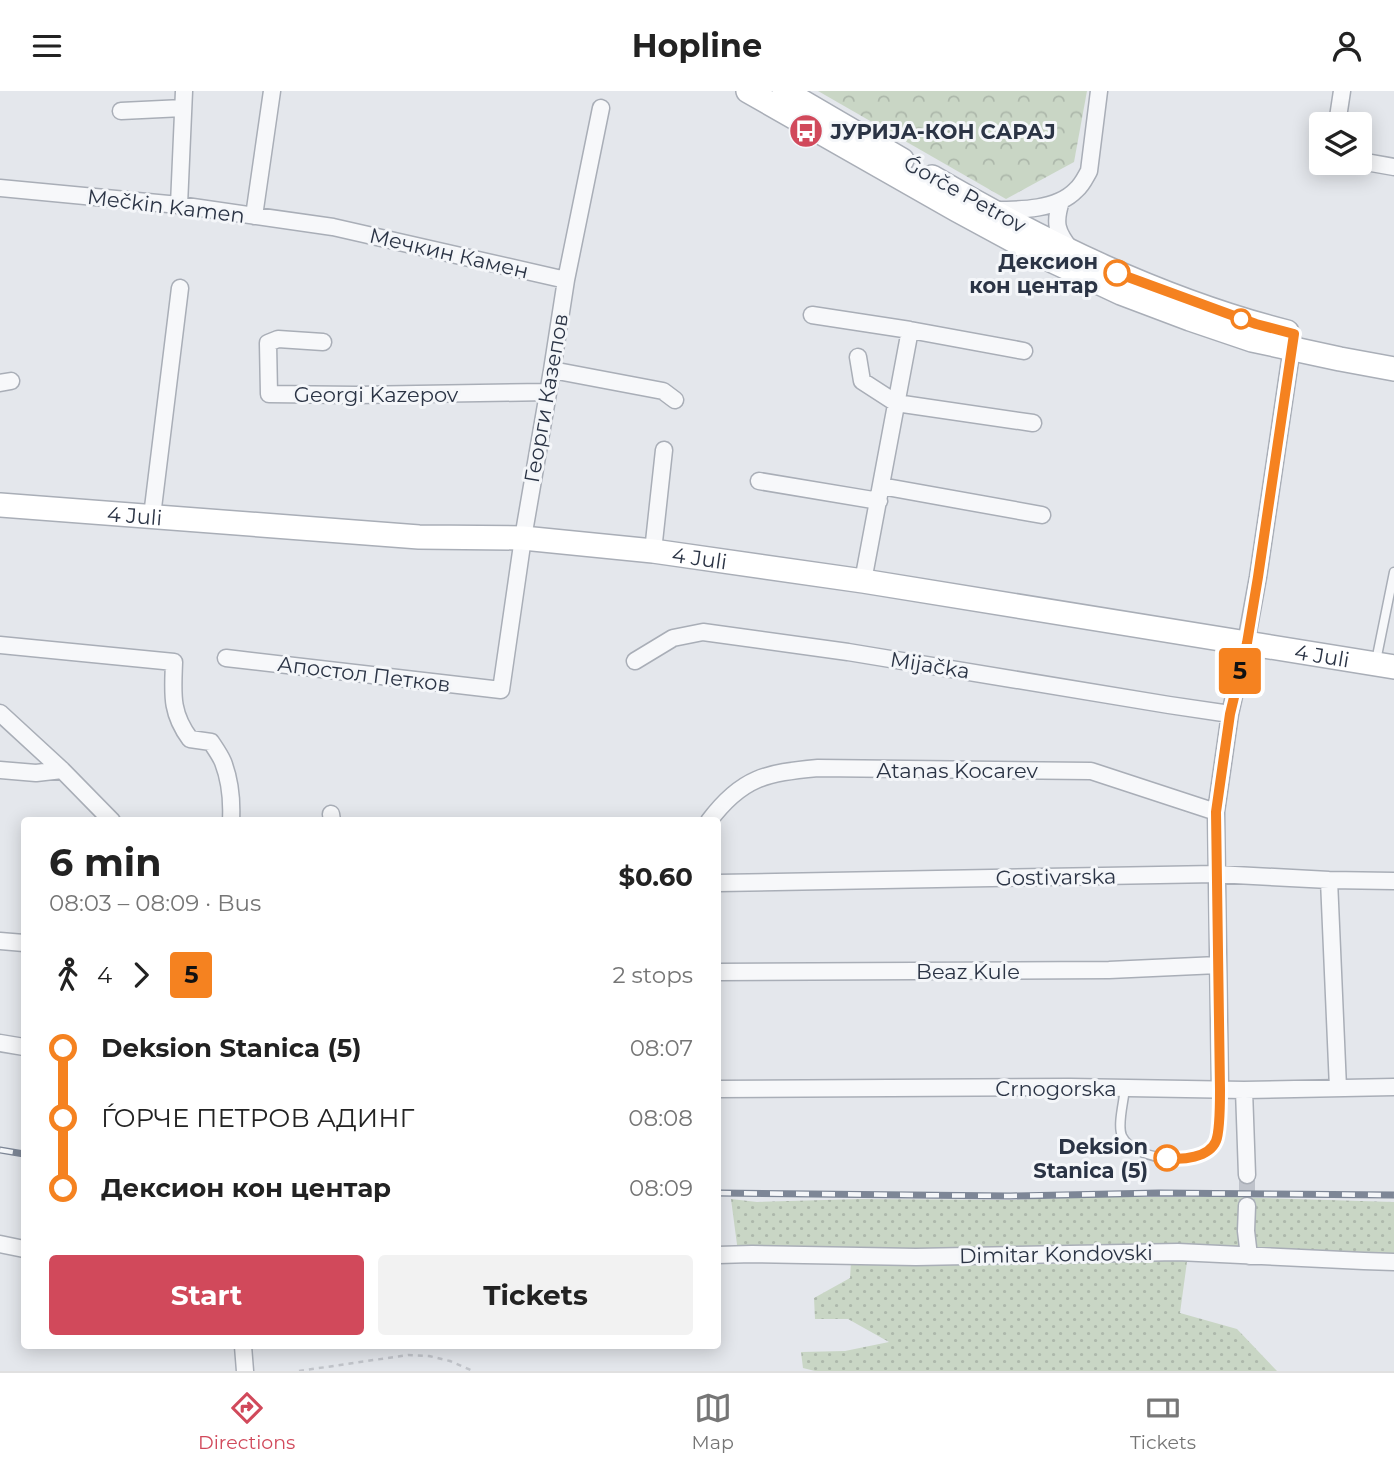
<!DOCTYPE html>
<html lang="en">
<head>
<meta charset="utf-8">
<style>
	:root { --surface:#fff; --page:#f2f2f2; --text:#222; --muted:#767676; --line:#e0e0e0; --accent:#d1495b }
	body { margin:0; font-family:Montserrat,sans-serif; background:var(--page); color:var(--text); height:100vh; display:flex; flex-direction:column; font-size:26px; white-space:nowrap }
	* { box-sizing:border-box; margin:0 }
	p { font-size:23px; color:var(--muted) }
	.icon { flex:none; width:38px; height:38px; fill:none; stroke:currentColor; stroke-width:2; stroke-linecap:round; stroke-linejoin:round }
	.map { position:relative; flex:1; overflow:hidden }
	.panel { position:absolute; left:21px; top:726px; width:700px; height:532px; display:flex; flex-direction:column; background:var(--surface); border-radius:7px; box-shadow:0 4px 18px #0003 }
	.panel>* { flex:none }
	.badge { padding:0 14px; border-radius:5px; font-size:24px; line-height:46px }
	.controls { position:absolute; left:1309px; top:21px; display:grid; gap:14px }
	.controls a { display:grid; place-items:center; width:63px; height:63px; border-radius:7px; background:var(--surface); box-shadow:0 4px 18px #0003; font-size:35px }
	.map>.badge { position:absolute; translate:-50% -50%; box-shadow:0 0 0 4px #fff }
	.legs { display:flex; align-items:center; gap:10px; height:77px; padding:0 28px; font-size:23px }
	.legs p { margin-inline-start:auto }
	.headline { display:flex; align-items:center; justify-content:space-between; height:119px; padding:0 28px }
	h1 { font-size:38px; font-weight:700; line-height:52px }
	.cta { display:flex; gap:14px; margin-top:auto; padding:14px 28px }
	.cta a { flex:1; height:80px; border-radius:7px; background:var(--accent); color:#fff; font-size:28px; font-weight:700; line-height:80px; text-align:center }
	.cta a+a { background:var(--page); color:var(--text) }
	ul { padding:0 28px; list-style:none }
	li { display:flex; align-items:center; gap:24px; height:70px; font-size:26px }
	li i { display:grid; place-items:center; width:10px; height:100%; margin:0 9px; background:currentColor }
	li i::after { content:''; width:18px; height:18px; margin:-9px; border:5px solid; border-radius:50%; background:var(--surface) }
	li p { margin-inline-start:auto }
	li:first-child i { background:linear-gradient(#0000 50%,currentColor 0) }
	li:last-child i { background:linear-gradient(currentColor 50%,#0000 0) }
	header { display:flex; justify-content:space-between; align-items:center; height:91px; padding:0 28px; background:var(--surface); font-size:32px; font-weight:700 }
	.tab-bar { display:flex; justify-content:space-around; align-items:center; height:98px; border-top:2px solid var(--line); background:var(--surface); font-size:19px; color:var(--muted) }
	.tab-bar a { display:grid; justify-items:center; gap:4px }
	.tab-bar .current { color:var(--accent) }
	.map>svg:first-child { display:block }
</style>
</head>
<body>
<header><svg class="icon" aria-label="menu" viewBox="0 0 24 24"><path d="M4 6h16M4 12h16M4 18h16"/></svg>Hopline<svg class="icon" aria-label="person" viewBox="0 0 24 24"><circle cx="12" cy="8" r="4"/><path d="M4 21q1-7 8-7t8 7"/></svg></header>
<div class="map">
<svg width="1394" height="1280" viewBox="0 0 1394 1280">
	<defs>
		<pattern id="grass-dots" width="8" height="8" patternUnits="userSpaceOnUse" patternTransform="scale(1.75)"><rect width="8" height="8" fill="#c9d6c5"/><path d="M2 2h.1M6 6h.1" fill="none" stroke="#adb8ab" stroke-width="1.8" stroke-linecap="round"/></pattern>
		<pattern id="park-crowns" width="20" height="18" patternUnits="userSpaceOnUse" patternTransform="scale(1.75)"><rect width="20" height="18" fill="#c9d6c5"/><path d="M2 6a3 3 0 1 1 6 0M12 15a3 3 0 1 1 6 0" fill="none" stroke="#adb8ab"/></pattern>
	</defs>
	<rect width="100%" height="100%" fill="#e4e7ec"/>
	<path fill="url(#grass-dots)" d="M 1098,1106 L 1227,1106 L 1394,1111 L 1394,1166 L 1189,1156 L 1180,1222 L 1237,1238 L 1277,1280 L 815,1280 L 803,1277 L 801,1261 L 845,1260 L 889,1251 L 848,1228 L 815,1228 L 814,1207 L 850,1187 L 852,1156 L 738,1161 L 731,1108 L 757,1111 L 860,1108 L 1011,1109 Z"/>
	<path fill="url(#park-crowns)" d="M 818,0 L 1087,0 L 1074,71 L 1006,108 Z"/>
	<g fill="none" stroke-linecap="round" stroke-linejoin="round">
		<path stroke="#bfc3cb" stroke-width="16" stroke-dasharray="16 8" stroke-linecap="butt" d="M 1247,1084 L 1247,1115"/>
		<g stroke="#a9aeb7" stroke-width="11">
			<path id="lane" d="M 1376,570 L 1394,481
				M 1125,997 C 1124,1010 1117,1034 1122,1045 C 1133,1068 1188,1074 1207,1061 C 1210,1059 1212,1056 1214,1053 C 1221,1042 1220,1013 1220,999"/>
		</g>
		<g stroke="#a9aeb7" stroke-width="19">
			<path id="street" d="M 121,20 L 183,17
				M 1337,33 L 1342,0
				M 1360,70 L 1394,76
				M 0,97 L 179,114 L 333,136 L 566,189
				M 1061,110 C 1054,132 1056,140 1071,159
				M 179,114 L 184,0
				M 994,119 C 1020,119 1057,119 1076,99 C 1082,94 1085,87 1089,80 L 1099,0
				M 254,125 L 272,0
				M 812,224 L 910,239 L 1024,260
				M 323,251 L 278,248 L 268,252 L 269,303 L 356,304 L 548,301
				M 858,266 L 862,290 L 896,312 L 1033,332
				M 552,279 L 663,300 L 675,309
				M 0,292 L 11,290
				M 759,390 L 879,410
				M 881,395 L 1042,424
				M 152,425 L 180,197
				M 653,460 L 664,359
				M 863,490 L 910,239
				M 0,554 L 174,571 C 173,602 170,621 190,648 L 211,651 C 215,657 220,664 223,671 C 230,689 232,711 231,730
				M 226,567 L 501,599 L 523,447 L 552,279 L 566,189 L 601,17
				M 635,570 L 673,547 L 703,541 L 848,561 L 1169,614 L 1230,623
				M 0,622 L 62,679 L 112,730
				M 0,679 L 36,682 L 62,679
				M 331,723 L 332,730
				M 709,730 C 742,686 766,682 818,677 L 1091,680 L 1216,721
				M 1329,789 L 1338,997
				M 718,792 L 1216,783 L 1329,789 L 1394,790
				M 0,850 L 24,852
				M 718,881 L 1109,879 L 1218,874
				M 0,952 L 24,956
				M 718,998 L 1070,996 L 1244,999 L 1394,996
				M 1220,999 L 1216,721 L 1230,623 L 1246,552 L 1258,486 L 1293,249
				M 1244,999 L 1247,1084
				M 1247,1115 L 1246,1140 L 1249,1165
				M 0,1153 L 24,1158
				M 718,1164 L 752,1163 L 916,1166 L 1178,1161 L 1364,1170 L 1394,1171
				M 243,1255 L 245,1280"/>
		</g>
		<g stroke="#a9aeb7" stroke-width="26">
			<g id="secondary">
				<path d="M 748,0 L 957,119 L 1042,165 L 1121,202 L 1190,228 L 1252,249 L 1340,268 L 1394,278"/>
				<path d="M 784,0 L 902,69"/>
				<path d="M 932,86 C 1043,151 1162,209 1287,241"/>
				<path id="s1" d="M 0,414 L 419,446 L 523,447 L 653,460 L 863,490 L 1394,576"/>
			</g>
		</g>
		<path stroke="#c2c5cb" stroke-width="2.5" stroke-dasharray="5 5" stroke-linecap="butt" d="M 299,1280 L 408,1264 L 429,1265 L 450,1270 L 473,1280"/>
		<use href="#lane" stroke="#f7f8fa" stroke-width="8"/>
		<use href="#street" stroke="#f7f8fa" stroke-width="16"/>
		<use href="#secondary" stroke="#fff" stroke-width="23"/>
		<g stroke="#7d8696" stroke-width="7">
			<path id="rail" d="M 0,1059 L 24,1063
				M 718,1102 L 1010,1105 L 1159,1102 L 1394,1104"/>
		</g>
		<use href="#rail" stroke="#f4f6f9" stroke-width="4.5" stroke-dasharray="13" stroke-linecap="butt"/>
	</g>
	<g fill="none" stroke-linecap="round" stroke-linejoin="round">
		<g stroke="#fff" stroke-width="16">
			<path id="line-1" d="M 1117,182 L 1256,233 L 1294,243 L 1258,486 L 1247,552 L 1230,623 L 1216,721 L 1220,999 C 1220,1010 1220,1040 1216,1050 C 1209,1067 1182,1069 1167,1067"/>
		</g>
		<use href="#line-1" stroke="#f58220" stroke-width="10"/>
	</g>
	<defs>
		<g id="bus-disc" transform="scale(1.75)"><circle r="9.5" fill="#d1495b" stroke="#f4f6f9"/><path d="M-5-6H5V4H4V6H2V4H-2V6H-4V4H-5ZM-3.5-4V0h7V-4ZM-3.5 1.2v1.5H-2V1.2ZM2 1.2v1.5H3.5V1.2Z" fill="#fff"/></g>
	</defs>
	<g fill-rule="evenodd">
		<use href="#bus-disc" x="806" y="40"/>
	</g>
	<g fill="#fff" stroke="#f58220" stroke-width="3.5">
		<circle cx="1117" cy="182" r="12"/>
		<circle cx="1241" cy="228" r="9"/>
		<circle cx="1167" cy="1067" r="12"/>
	</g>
	<g text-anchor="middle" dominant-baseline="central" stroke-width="6" stroke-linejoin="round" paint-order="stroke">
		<g font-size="21" font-weight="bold" fill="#2b3445" stroke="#f4f6f9" text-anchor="start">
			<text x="830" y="40">ЈУРИЈА-КОН САРАЈ</text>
		</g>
		<g font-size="21" fill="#2b3445" stroke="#f4f6f9">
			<text transform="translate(965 103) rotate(29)">Ǵorče Petrov</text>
			<text transform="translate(166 115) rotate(7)">Mečkin Kamen</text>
			<text transform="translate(449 162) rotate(13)">Мечкин Камен</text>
			<text x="376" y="303">Georgi Kazepov</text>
			<text transform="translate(546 307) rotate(-80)">Георги Казепов</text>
			<text stroke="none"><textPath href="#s1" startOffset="135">4 Juli</textPath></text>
			<text stroke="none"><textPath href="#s1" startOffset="702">4 Juli</textPath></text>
			<text stroke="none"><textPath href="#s1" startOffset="1332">4 Juli</textPath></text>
			<text transform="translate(930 574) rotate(9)">Mijačka</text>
			<text transform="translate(364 583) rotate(7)">Апостол Петков</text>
			<text x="957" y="679">Atanas Kocarev</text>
			<text transform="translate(1056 786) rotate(-1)">Gostivarska</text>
			<text x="968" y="880">Beaz Kule</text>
			<text x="1056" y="997">Crnogorska</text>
			<text transform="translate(1056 1163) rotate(-1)">Dimitar Kondovski</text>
		</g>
		<g font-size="21" font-weight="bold" fill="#2b3445" stroke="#f4f6f9" text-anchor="end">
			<text x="1098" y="170">Дексион<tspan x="1098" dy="24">кон центар</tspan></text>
			<text x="1148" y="1055">Deksion<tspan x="1148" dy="24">Stanica (5)</tspan></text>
		</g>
	</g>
</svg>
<div class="controls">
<a><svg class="icon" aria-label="layers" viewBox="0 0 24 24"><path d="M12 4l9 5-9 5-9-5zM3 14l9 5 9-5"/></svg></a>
</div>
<b class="badge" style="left:1240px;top:580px;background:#f58220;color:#111">5</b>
<section class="panel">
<div class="headline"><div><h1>6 min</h1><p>08:03 – 08:09 · Bus</p></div><b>$0.60</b></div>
<div class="legs"><svg class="icon" aria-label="walk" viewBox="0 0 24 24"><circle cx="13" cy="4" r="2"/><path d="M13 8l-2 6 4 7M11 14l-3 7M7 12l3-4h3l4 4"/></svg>4<svg class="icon" aria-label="forward" viewBox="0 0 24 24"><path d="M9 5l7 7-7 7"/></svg><b class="badge" style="background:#f58220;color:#111">5</b><p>2 stops</p></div>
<ul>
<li><i style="color:#f58220"></i><b>Deksion Stanica (5)</b><p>08:07</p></li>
<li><i style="color:#f58220"></i><span>ЃОРЧЕ ПЕТРОВ АДИНГ</span><p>08:08</p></li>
<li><i style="color:#f58220"></i><b>Дексион кон центар</b><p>08:09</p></li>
</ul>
<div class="cta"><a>Start</a><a>Tickets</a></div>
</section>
</div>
<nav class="tab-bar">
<a class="current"><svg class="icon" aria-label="directions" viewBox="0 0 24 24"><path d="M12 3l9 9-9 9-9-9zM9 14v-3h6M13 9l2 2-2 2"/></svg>Directions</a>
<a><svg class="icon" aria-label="map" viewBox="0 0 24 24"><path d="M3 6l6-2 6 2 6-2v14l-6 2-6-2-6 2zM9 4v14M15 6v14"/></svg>Map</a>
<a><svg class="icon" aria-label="tickets" viewBox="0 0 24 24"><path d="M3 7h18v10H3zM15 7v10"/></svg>Tickets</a>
</nav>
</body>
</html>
